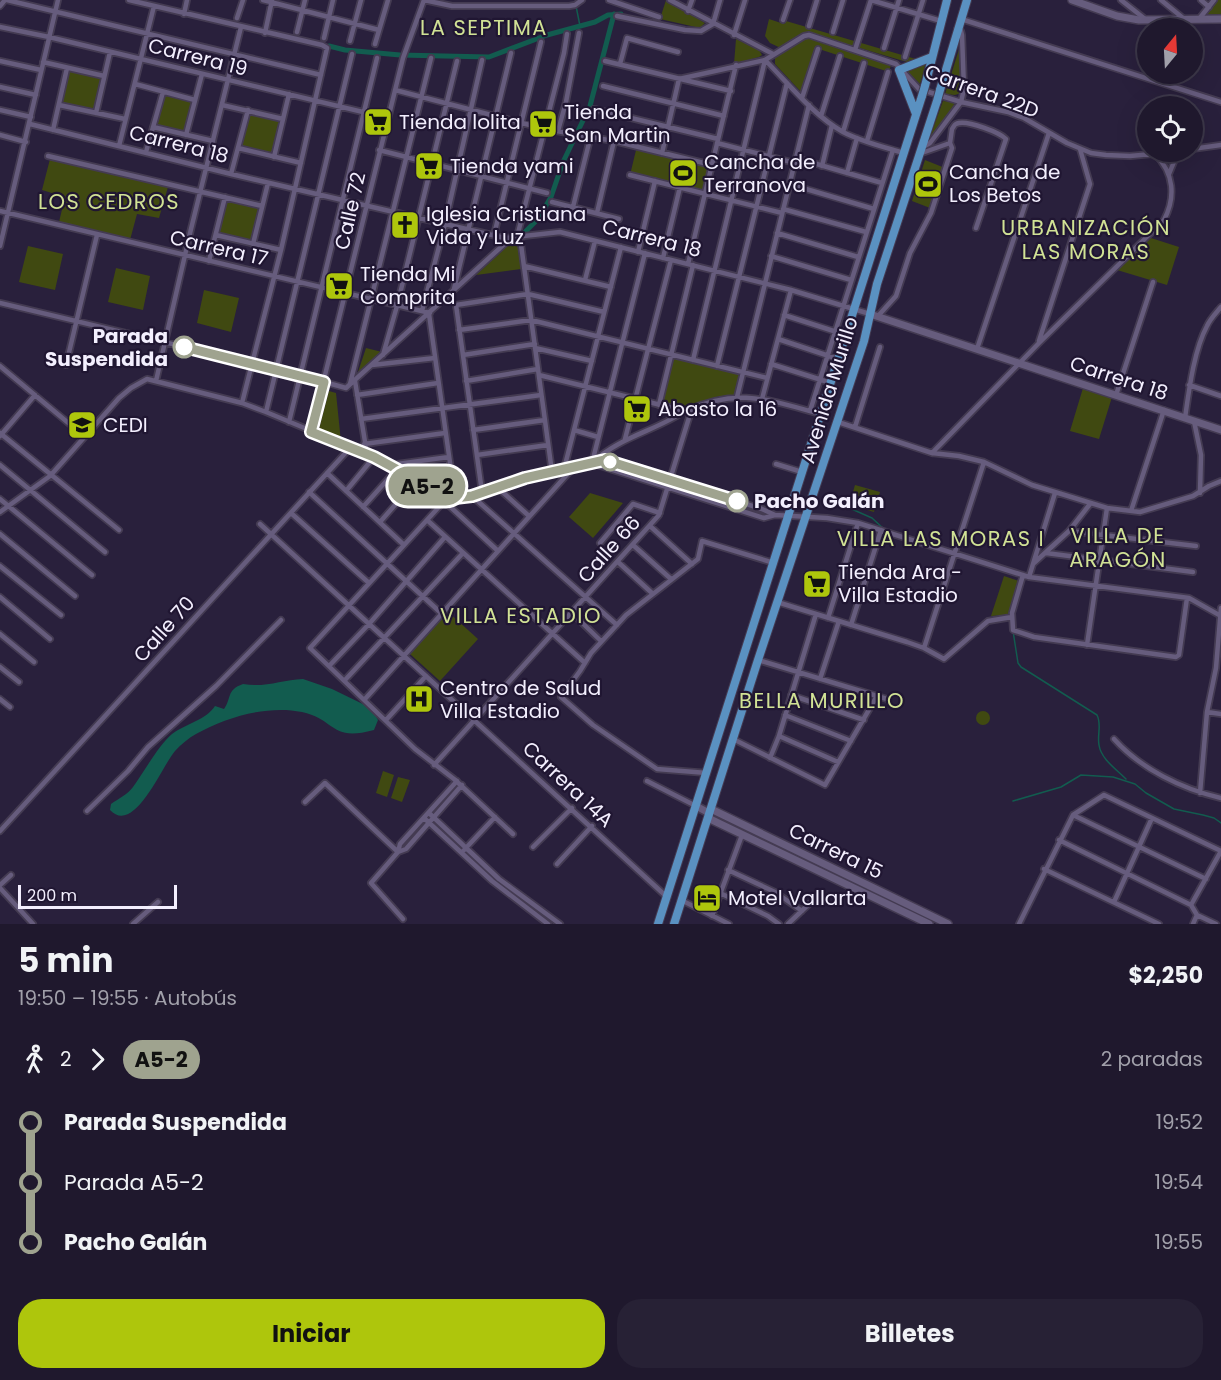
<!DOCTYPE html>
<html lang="es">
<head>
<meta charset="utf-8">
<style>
	:root { --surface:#1f182d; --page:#272135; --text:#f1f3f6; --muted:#a1a0aa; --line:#3c3749; --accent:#aec60c }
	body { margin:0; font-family:Poppins,sans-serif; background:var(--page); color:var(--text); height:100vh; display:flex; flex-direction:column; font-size:22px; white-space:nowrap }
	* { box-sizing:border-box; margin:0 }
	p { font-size:20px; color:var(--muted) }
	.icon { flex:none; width:33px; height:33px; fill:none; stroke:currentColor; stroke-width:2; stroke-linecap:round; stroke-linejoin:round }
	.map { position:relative; height:924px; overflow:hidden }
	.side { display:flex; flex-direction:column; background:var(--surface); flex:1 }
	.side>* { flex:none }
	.badge { padding:0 12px; border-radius:20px; font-size:21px; line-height:39px }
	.needle { width:39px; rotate:18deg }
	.fabs { position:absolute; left:1137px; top:18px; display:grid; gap:12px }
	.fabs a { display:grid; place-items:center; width:66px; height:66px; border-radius:50%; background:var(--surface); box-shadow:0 6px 24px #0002,0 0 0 2px var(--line); font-size:30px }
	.scale { position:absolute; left:18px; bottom:15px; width:159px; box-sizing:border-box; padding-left:6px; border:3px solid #f3effe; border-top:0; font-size:16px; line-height:21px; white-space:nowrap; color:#f3effe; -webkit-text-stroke:4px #201632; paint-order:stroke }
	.map>.badge { position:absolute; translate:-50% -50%; box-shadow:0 0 0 3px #fff }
	.legs { display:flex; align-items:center; gap:9px; height:66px; padding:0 18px; font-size:20px }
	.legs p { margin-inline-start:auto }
	.summary { display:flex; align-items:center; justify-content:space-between; height:102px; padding:0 18px }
	h1 { font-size:33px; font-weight:700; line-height:45px }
	.button { display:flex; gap:12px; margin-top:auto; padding:12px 18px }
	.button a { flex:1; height:69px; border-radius:24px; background:var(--accent); color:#111; font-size:24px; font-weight:700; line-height:69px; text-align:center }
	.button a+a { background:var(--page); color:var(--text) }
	ul { padding:0 18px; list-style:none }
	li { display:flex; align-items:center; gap:21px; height:60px; font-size:22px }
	li i { display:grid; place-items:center; width:9px; height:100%; margin:0 8px; background:currentColor }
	li i::after { content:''; width:15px; height:15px; margin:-8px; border:4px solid; border-radius:50%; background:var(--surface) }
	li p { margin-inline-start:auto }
	li:first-child i { background:linear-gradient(#0000 50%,currentColor 0) }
	li:last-child i { background:linear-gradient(currentColor 50%,#0000 0) }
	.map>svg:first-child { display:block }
</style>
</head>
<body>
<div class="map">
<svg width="1221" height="924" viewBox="0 0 1221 924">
	<rect width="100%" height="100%" fill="#29203c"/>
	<path fill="#404911" d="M 666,0 L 705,23 L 700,28 L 660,19 Z
		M 1216,0 L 1221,0 L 1221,17 L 1203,17 Z
		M 769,19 L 784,24 L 786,21 L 926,62 L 920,84 L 905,69 L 917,65 L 826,38 L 818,41 L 891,65 L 889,72 L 819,49 L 802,93 L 775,64 L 775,58 L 785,50 L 770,43 L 765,36 Z
		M 736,39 L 759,50 L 762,55 L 759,57 L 734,64 Z
		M 961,43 L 962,90 L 961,93 L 955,95 L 945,94 Z
		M 68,70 L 102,78 L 94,110 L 61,103 Z
		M 165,94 L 192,100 L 184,133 L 157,126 Z
		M 943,101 L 956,102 L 928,142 Z
		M 248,112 L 282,120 L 274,154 L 240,146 Z
		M 637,146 L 712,165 L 705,193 L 630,175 Z
		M 50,159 L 168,187 L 159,218 L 137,214 L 130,240 L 59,222 L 65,197 L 42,190 Z
		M 925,160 L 945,168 L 930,208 L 912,201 Z
		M 227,199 L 261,207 L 252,241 L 219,234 Z
		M 1151,238 L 1179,247 L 1167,285 L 1117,270 Z
		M 512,242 L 517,242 L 521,269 L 476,275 Z
		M 28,246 L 63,254 L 55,290 L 19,282 Z
		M 116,268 L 150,276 L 143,310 L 108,302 Z
		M 204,290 L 239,298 L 231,332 L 197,323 Z
		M 366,348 L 382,352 L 356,378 Z
		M 670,358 L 740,373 L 735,395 C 716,395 702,401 685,409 L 660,403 Z
		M 1083,388 L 1112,397 L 1099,439 L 1070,431 Z
		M 329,391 L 336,393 L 341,442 L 318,433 Z
		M 604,463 L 756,511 L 756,512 L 604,465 Z
		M 855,485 L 880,492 L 874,512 L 849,505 Z
		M 590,493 L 623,503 L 593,538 L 569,517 Z
		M 1004,576 L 1019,581 L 1010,615 L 991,616 Z
		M 448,612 L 478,639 L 440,681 L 410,654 Z
		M976 718a7 7 0 1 1 14 0a7 7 0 1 1-14 0Z
		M 383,771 L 394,775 L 387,797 L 376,793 Z
		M 398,777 L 410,780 L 402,802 L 391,798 Z"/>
	<path fill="#125c4f" d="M 303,679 L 332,689 L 371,708 L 378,720 L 374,730 C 330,742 337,720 302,712 C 267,705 227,717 196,734 C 189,738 181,744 175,751 C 162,766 134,836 110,810 L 111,804 C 118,799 128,794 133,787 C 144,772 158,746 172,734 C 185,724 206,720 215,706 L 224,709 C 232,698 226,690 243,684 C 264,688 282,680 303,679 Z"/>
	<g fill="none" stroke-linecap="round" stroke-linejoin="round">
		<path stroke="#125c4f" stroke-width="1.5" d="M 576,6 L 580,26
			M 847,507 L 872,518 L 885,530
			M 763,509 L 788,499
			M 1013,631 L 1018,663 L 1021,667 L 1097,715 C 1102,725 1097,734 1099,745 C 1101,759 1116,769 1126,779
			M 1013,801 L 1061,787 L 1081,775 L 1113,777 L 1135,784 L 1146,793 L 1174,809 L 1203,815 L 1214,818 L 1221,823"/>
		<path stroke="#125c4f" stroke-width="5" d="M 329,46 L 345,50 L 400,55 L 489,57 L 547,35 L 595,22 L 608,15 L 621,14
			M 520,237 L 538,219 L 551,197 L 563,162 L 590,106 L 614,14"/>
		<g stroke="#443b52" stroke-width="8">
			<path id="street" d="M 7,0 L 321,75
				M 129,0 L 322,45 L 327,48 L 281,250 L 242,403
				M 263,0 L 379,30
				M 424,0 L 452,6 L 569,6 L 575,5 L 582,0
				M 609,0 L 659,17
				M 670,0 L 773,54
				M 871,0 L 941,21
				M 1121,0 L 1145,19
				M 1161,0 L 1183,18
				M 1201,0 L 1209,7
				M 0,6 L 5,0
				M 688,11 L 692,0
				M 184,14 L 187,0
				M 617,16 L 685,30 L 701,31 L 713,24 L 720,0
				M 237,18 L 243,0
				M 961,19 L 1221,102
				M 1199,19 L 1214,0
				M 783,20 L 790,0
				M 809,26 L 817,0
				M 0,27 L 49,37 L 388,118
				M 297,32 L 305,0
				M 833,32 L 843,0
				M 265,33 L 272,0
				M 734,35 L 745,0
				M 324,38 L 333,0
				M 350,41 L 361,0
				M 375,44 L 388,0
				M 884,48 L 899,0
				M 855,50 L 871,0
				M 905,57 L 923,0
				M 765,60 C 789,84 813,115 843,132 C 862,142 884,147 904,153
				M 0,61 L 41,70
				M 605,61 L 731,91
				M 43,62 L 104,76
				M 620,64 L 627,38 L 678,52
				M 135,84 L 195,100
				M 603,86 L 724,116
				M 0,87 L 36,95
				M 395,90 L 545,129 L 614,141 L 712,165
				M 802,98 L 818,49
				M 59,105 L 125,119
				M 222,105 L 283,119
				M 594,109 L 718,139
				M 0,110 L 31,117
				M 96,113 L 110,52
				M 821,116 L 840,56
				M 30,124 L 231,174 L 505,238 L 560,232 L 791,290 L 870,314
				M 153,127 L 213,141
				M 53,130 L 67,68
				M 558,131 L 566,102 L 579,33
				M 843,132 L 864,63
				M 0,135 L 26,142
				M 186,135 L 202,74
				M 867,141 L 888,72
				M 717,143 L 795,163
				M 119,146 L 154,6
				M 923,147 L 930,143 L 961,102 L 964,89 L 962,35 L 961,31 L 957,29
				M 238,148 L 301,163
				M 1192,149 L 1221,145
				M 379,150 L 547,193
				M 146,152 L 163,92
				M 662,153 L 679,79 L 765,60 L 804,36 L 809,35 L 896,64 L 919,89 L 961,102 L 1008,112 L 1024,118 L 1067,143 L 1091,153 L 1106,155 L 1130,156 L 1174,152
				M 919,154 L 950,143 L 952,129 C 955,125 954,124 959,123 C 969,121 999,132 1006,139 L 976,228
				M 48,156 L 262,206
				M 274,157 L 289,94
				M 796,158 L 882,183
				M 822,166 L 832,125
				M 847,173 L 857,138
				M 231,174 L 248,110
				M 1169,174 L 1178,152
				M 630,175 L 782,213
				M 789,184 L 874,209
				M 552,202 L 619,219
				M 573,207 L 591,135
				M 783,209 L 866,232
				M 0,211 L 430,313
				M 597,213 L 614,141
				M 777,233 L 858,257
				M 216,235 L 281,250
				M 494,235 L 541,42
				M 517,237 L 564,53 L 567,34
				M 520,237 L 552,472
				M 253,244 L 268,183
				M 0,246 L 58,0
				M 638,252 L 655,181
				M 771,256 L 851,280
				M 663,258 L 680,187
				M 209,261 L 225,197
				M 688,264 L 736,65
				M 524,266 L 611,287
				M 585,280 L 595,241
				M 454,289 L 511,53
				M 0,303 L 277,369 L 346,388 L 511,238
				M 422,311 L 445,224 L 482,60
				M 429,314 L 455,498
				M 784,315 L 846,335
				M 878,316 L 896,296 L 910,253 L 931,213 L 952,148 L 950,143
				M 459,330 L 531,320 L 767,378
				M 778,339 L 838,359
				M 1039,341 L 1090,184 L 1080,149
				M 535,348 L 592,361
				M 977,349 L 1049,133
				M 383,355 L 397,306 L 457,61
				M 463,355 L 535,344
				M 693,360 L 765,60
				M 771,364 L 831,383
				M 66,365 L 97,235
				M 372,365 L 435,358
				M 0,366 L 84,436
				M 717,366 L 787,83
				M 539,375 L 685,411 C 739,387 768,400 821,414
				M 156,381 L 191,229 L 241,27
				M 355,381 L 367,454
				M 466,381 L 538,369
				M 350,384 L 431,58
				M 1189,385 L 1221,396
				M 357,395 L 438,383
				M 1116,395 L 1153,282
				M 737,397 L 809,105
				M 762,399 L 791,290
				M 659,405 L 693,265
				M 810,411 L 893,150
				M 266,412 L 352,54
				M 1185,418 C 1189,390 1194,350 1207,326 C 1210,319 1216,313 1221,307
				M 361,419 L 541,395
				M 1194,421 L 1201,455 L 1200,493
				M 289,422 L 377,58
				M 838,422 L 932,453 L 959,456 L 984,462 L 1032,485 L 1107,508 L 1140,512 L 1193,496 L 1209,486 L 1221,481
				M 855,427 L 880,347
				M 473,430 L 545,420
				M 574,430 L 598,437
				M 311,432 L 403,58 L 424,0
				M 0,433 L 119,530
				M 0,436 L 35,395
				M 625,439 L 671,260
				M 364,444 L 445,433
				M 932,453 L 1039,343 L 1164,220 C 1176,197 1174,173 1155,154
				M 477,455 L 548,445
				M 593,462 C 620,437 655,431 685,411
				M 591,463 L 764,518 L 775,515 L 827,518 L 858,523 L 1029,577 L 1189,598 L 1221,616
				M 592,463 L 645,253
				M 776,464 L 802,472
				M 0,465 L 105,552
				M 390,465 L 449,457
				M 564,469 L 621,247
				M 327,473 L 404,545
				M 497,487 L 529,516
				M 346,491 L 374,457
				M 309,492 L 441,613
				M 482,492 L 456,305 L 528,294 L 604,312
				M 472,496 L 617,625
				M 448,497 L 310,648 L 415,749 L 454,779 L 513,834
				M 0,499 L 92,575
				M 444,501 L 498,551
				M 363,507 L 397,469
				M 1131,511 L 1164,410
				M 0,512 L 50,476 L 119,398 L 131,388 L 147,379 L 242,403 L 266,412 L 374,457 L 453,498 L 472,496 L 525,478 L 605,460 L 762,509 L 775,515
				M 291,513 L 369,583
				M 427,520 L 585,663
				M 380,522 L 417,480
				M 260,524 L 667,897
				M 650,526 L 692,564
				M 1069,531 L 1196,546
				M 0,534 L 75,596
				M 600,543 L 633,504 L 660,513
				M 633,545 L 671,579
				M 1046,553 L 1193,572
				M 618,562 L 653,594
				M 1034,563 L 1069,531 L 1090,504
				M 0,566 L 61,615
				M 1023,575 L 1012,613 L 1013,630 L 1034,637 L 1176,657 L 1179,655 L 1187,598
				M 1029,577 L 1055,493
				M 0,597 L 50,639
				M 777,602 L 907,642 L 924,648 L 944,659 L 988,621 L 1012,617
				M 572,613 L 601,641
				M 828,618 L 858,523
				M 851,625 L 881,530
				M 0,634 L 34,662
				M 1087,645 L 1107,508
				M 924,648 L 984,462
				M 758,660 L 887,699
				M 330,665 L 369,624 L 445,537
				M 0,667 L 19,682
				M 820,679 L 839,621
				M 345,680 L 463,553
				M 791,695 L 864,720
				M 0,699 L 10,707
				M 365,699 L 573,468
				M 1207,712 L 1221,714
				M 785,715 L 851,741
				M 386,720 L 426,676
				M 779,736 L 838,762
				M 733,739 L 825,785 L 877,696
				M 1114,739 C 1141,769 1182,789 1221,798
				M 770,758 L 779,736 L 816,614
				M 434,765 L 659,515 L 692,408
				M 707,773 L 657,769 L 593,725 L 561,697 L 580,671 L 591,653 L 626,615 L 698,559 L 702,541 L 774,563
				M 647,781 L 696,806
				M 1200,793 L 1207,712 L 1216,668 L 1221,608
				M 305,802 L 325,783 L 398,852
				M 87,811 L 128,771 L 148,747 L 216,686 L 281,620
				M 429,813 L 499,879 L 560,924
				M 1073,815 L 1206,879
				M 424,818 L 492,881 L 548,924
				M 0,831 L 350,448
				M 1059,840 L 1191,905 L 1197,915 L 1216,924
				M 533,847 L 572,808
				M 464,850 L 495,817
				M 398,852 L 400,844 L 457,781
				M 557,864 L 592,826
				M 1044,869 L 1159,924
				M 728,870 L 775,892 L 802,911
				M 0,885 L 11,875
				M 0,888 L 33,924
				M 720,893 L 768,916 L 779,924
				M 681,900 L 729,924
				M 1114,902 L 1152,818
				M 712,916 L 742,835
				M 403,919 L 371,883 L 398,852 L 406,849 L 462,785
				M 133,924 L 158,902
				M 788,924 L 809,904
				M 1019,924 L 1073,815 L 1104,795 L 1221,851 L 1191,905
				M 1193,924 L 1197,915"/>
		</g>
		<g stroke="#443b52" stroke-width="10">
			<path id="secondary" d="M 1072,0 L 1117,16 L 1139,20 L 1221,19
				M 870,314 L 1221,430
				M 696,806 L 709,813 L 713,810 L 948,924
				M 709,813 L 710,819 L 929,924"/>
		</g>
		<g stroke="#443b52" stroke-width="10">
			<path id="primary" d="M 925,86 L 947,0
				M 940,90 L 967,0
				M 916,114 L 899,70 L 932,57
				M 658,924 L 922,96
				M 674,924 L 758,660 L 864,341 L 877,284 L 937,101"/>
		</g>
		<use href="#street" stroke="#665c7d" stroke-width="4.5"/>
		<use href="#secondary" stroke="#665c7d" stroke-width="7"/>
		<use href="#primary" stroke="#5a91c1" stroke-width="8"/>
		<g stroke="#443b52" stroke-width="10" stroke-linecap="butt">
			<path id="primary-bridge" d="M 922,96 L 925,86
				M 937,101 L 940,90"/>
		</g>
		<use href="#primary-bridge" stroke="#5a91c1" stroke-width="8"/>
	</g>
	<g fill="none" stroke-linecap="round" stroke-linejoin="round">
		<g stroke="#fff" stroke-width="14">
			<path id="line-1" d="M 184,347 L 324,382 L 311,432 L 374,457 L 448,497 L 455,498 L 472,496 L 525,478 L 605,460 L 737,501"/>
		</g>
		<use href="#line-1" stroke="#9fa38f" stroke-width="9"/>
	</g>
	<defs>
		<g id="supermarket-square" transform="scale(1.5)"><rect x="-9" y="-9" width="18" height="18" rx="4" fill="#aec60c" stroke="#201632"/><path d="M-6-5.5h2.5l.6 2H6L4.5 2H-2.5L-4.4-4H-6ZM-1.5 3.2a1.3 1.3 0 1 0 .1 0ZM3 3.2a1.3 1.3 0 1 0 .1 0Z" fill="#111"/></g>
		<g id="stadium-square" transform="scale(1.5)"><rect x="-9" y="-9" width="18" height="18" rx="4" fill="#aec60c" stroke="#201632"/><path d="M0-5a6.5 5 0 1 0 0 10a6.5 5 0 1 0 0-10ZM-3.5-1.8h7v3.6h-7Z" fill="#111"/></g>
		<g id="church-square" transform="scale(1.5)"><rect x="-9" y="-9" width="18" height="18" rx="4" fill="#aec60c" stroke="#201632"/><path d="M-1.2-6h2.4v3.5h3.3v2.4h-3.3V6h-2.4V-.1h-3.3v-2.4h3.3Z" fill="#111"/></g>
		<g id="school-square" transform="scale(1.5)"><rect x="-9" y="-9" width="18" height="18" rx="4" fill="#aec60c" stroke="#201632"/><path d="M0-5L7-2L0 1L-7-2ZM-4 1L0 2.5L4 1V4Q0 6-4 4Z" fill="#111"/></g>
		<g id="hospital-square" transform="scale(1.5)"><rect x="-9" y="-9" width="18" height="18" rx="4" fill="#aec60c" stroke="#201632"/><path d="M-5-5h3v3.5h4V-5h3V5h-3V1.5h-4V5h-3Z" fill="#111"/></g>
		<g id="hotel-square" transform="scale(1.5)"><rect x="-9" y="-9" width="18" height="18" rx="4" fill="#aec60c" stroke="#201632"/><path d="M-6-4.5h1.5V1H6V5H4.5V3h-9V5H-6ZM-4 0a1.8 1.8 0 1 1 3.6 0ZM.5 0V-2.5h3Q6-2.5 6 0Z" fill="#111"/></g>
	</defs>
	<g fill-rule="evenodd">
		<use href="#supermarket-square" x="378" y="122"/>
		<use href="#supermarket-square" x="543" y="124"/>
		<use href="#supermarket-square" x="429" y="166"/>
		<use href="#stadium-square" x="683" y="173"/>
		<use href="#stadium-square" x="928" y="184"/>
		<use href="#church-square" x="405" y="225"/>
		<use href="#supermarket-square" x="339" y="286"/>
		<use href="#supermarket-square" x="637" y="409"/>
		<use href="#school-square" x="82" y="425"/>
		<use href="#supermarket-square" x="817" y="584"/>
		<use href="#hospital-square" x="419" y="699"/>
		<use href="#hotel-square" x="707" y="898"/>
	</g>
	<g fill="#fff" stroke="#9fa38f" stroke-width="3">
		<circle cx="184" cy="347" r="10"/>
		<circle cx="610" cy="462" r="8"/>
		<circle cx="737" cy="501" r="10"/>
	</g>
	<g text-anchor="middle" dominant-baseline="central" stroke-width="4.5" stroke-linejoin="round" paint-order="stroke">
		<g font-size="20" fill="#f3effe" stroke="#201632">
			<text transform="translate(198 57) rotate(14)">Carrera 19</text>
			<text transform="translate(982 91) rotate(20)">Carrera 22D</text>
			<text transform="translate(179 144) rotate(14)">Carrera 18</text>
			<text transform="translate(350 211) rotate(-77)">Calle 72</text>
			<text transform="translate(652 238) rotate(14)">Carrera 18</text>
			<text transform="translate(219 248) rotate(13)">Carrera 17</text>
			<text transform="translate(1119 378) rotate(18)">Carrera 18</text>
			<text transform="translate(829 390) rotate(-73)">Avenida Murillo</text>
			<text transform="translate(609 549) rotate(-48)">Calle 66</text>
			<text transform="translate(164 629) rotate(-48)">Calle 70</text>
			<text transform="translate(568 784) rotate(43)">Carrera 14A</text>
			<text transform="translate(836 851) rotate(26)">Carrera 15</text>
		</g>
		<g font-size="20" fill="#f3effe" stroke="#201632" text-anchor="start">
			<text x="564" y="112">Tienda<tspan x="564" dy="23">San Martin</tspan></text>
			<text x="399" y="122">Tienda lolita</text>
			<text x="704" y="162">Cancha de<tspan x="704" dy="23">Terranova</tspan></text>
			<text x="450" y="166">Tienda yami</text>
			<text x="949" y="172">Cancha de<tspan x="949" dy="23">Los Betos</tspan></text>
			<text x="426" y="214">Iglesia Cristiana<tspan x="426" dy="23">Vida y Luz</tspan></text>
			<text x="360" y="274">Tienda Mi<tspan x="360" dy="23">Comprita</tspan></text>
			<text x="658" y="409">Abasto la 16</text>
			<text x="103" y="425">CEDI</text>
			<text x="838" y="572">Tienda Ara -<tspan x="838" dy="23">Villa Estadio</tspan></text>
			<text x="440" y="688">Centro de Salud<tspan x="440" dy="23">Villa Estadio</tspan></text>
			<text x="728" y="898">Motel Vallarta</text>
		</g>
		<g font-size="20" font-weight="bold" fill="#f3effe" stroke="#201632" text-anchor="end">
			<text x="168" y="336">Parada<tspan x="168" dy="23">Suspendida</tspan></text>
			<text x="754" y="501" text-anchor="start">Pacho Galán</text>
		</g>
		<g font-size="21" letter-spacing="1.5" fill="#d1e295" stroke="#201632">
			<text x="484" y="27">LA SEPTIMA</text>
			<text x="109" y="201">LOS CEDROS</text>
			<text x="1086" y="227">URBANIZACIÓN<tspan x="1086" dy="24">LAS MORAS</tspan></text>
			<text x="1118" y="535">VILLA DE<tspan x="1118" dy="24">ARAGÓN</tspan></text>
			<text x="941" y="538">VILLA LAS MORAS I</text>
			<text x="521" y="615">VILLA ESTADIO</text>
			<text x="822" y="700">BELLA MURILLO</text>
		</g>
	</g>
</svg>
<div class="fabs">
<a><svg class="needle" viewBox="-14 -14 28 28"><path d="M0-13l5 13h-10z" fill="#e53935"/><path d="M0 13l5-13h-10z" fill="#a1a0aa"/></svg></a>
<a><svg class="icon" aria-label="locate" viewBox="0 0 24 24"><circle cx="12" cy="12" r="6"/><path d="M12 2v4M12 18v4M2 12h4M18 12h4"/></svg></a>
</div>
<div class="scale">200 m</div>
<b class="badge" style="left:427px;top:486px;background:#9fa38f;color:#111">A5-2</b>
</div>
<section class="side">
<div class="summary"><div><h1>5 min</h1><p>19:50 – 19:55 · Autobús</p></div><b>$2,250</b></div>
<div class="legs"><svg class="icon" aria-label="walk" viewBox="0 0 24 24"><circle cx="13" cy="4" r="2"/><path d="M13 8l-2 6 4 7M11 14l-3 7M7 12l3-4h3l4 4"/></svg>2<svg class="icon" aria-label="forward" viewBox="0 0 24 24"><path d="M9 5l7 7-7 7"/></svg><b class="badge" style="background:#9fa38f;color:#111">A5-2</b><p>2 paradas</p></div>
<ul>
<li><i style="color:#9fa38f"></i><b>Parada Suspendida</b><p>19:52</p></li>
<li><i style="color:#9fa38f"></i><span>Parada A5-2</span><p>19:54</p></li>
<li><i style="color:#9fa38f"></i><b>Pacho Galán</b><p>19:55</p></li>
</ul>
<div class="button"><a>Iniciar</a><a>Billetes</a></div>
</section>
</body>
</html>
